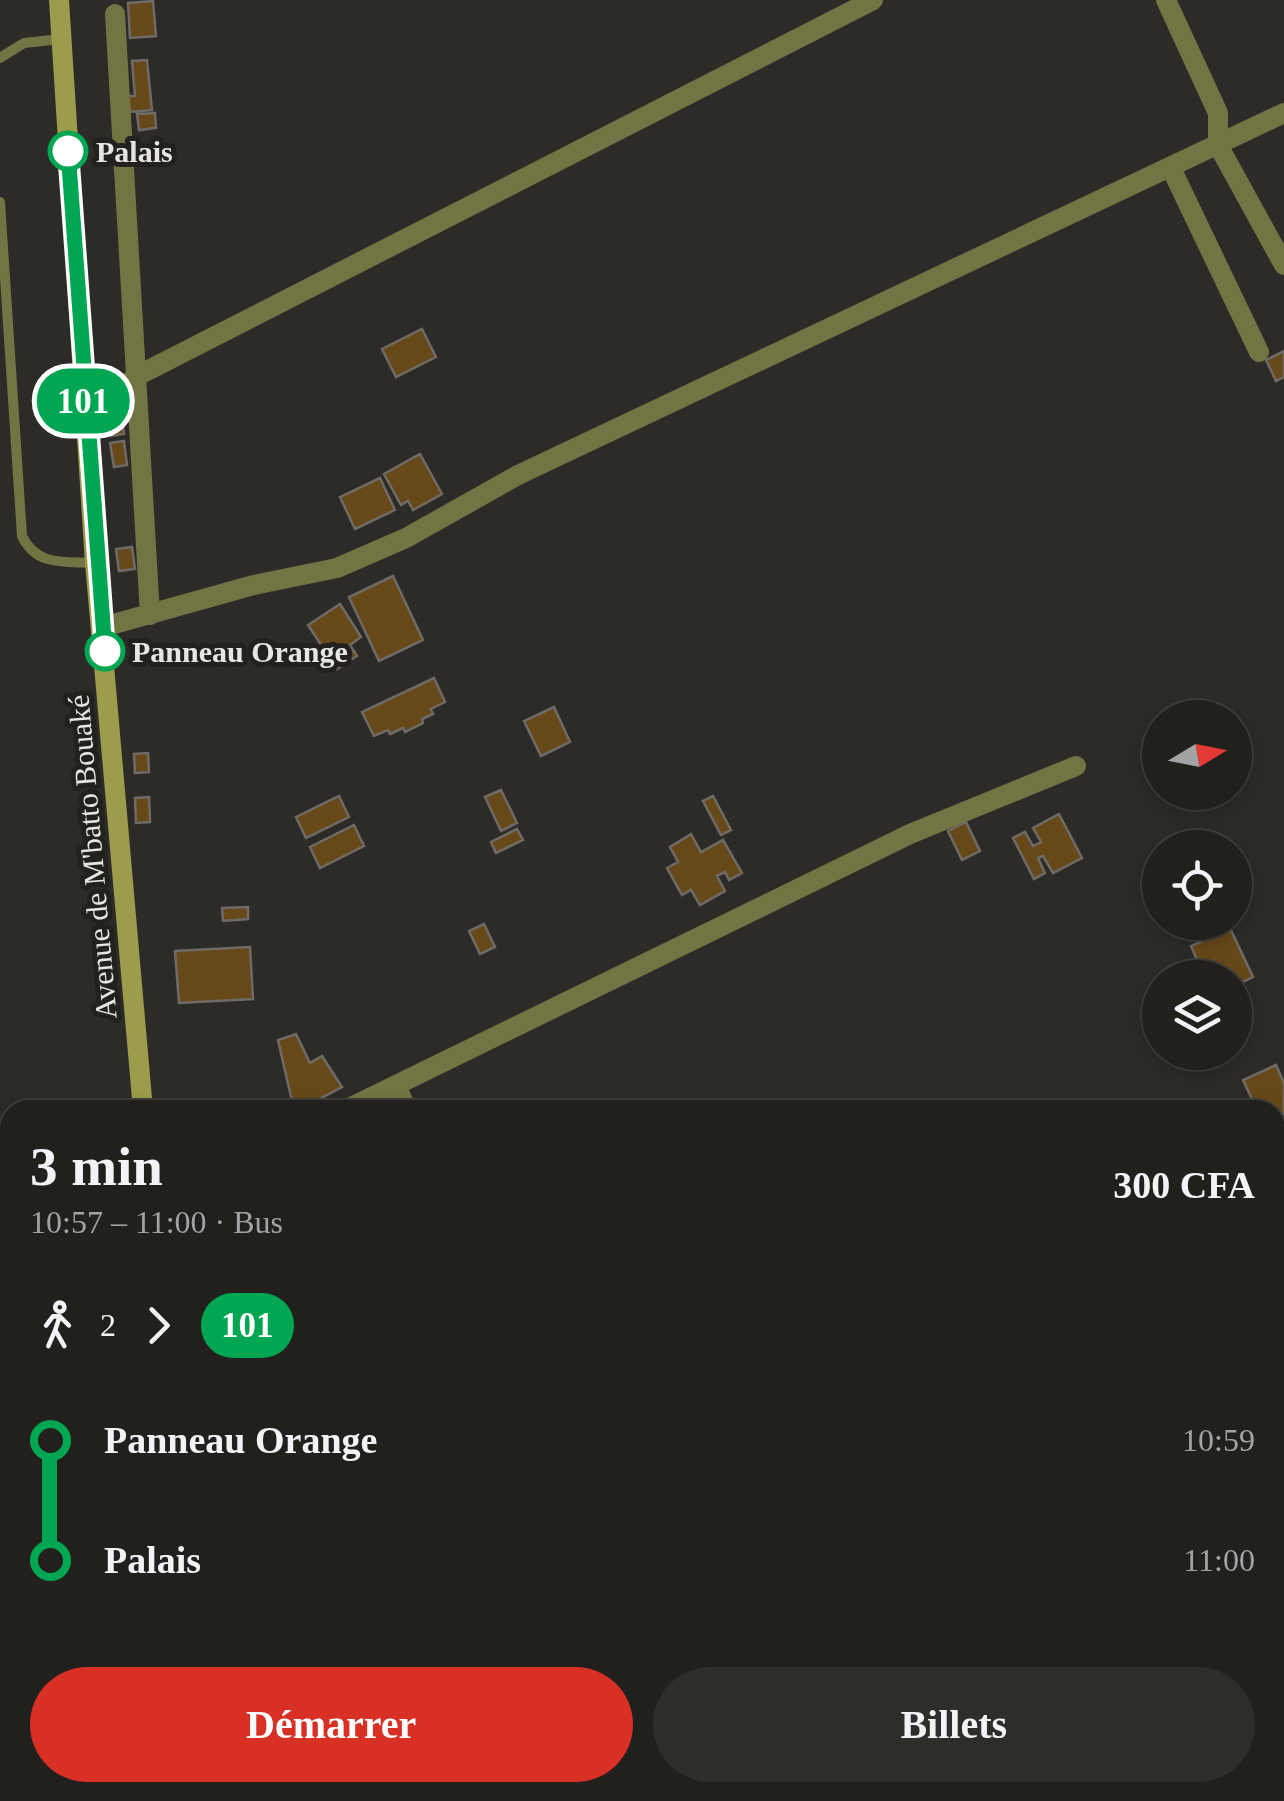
<!DOCTYPE html>
<html lang="fr">
<head>
<meta charset="utf-8">
<style>
	:root { --surface:#21201d; --page:#2d2d2a; --text:#f1f3f6; --muted:#a2a3a4; --line:#3e3e3b; --accent:#d93025 }
	body { margin:0; font-family:Georgia,serif; background:var(--page); color:var(--text); height:100vh; display:flex; flex-direction:column; font-size:38px; white-space:nowrap }
	* { box-sizing:border-box; margin:0 }
	p { font-size:32px; color:var(--muted) }
	.icon { flex:none; width:55px; height:55px; fill:none; stroke:currentColor; stroke-width:2; stroke-linecap:round; stroke-linejoin:round }
	.map { position:relative; flex:1; overflow:hidden }
	.details { position:absolute; left:0px; top:1100px; width:1285px; height:702px; display:flex; flex-direction:column; background:var(--surface); border-radius:30px 30px 0 0; box-shadow:0 5px 15px #0003,0 0 0 2px var(--line) }
	.details>* { flex:none }
	.badge { padding:0 20px; border-radius:32px; font-size:35px; line-height:65px }
	.needle { width:65px; rotate:80deg }
	.tools { position:absolute; left:1142px; top:700px; display:grid; gap:20px }
	.tools a { display:grid; place-items:center; width:110px; height:110px; border-radius:50%; background:var(--surface); box-shadow:0 5px 15px #0003,0 0 0 2px var(--line); font-size:50px }
	.map>.badge { position:absolute; translate:-50% -50%; box-shadow:0 0 0 5px #fff }
	.legs { display:flex; align-items:center; gap:15px; height:110px; padding:0 30px; font-size:32px }
	.legs p { margin-inline-start:auto }
	.summary { display:flex; align-items:center; justify-content:space-between; height:170px; padding:0 30px }
	h1 { font-size:55px; font-weight:800; line-height:75px }
	.button { display:flex; gap:20px; margin-top:auto; padding:20px 30px }
	.button a { flex:1; height:115px; border-radius:60px; background:var(--accent); color:#fff; font-size:40px; font-weight:800; line-height:115px; text-align:center }
	.button a+a { background:var(--page); color:var(--text) }
	ul { padding:0 30px; list-style:none }
	li { display:flex; align-items:center; gap:35px; height:120px; font-size:38px }
	li i { display:grid; place-items:center; width:15px; height:100%; margin:0 12px; background:currentColor }
	li i::after { content:''; width:25px; height:25px; margin:-12px; border:8px solid; border-radius:50%; background:var(--surface) }
	li p { margin-inline-start:auto }
	li:first-child i { background:linear-gradient(#0000 50%,currentColor 0) }
	li:last-child i { background:linear-gradient(currentColor 50%,#0000 0) }
	.map>svg:first-child { display:block }
</style>
</head>
<body>
<div class="map">
<svg width="1284" height="1801" viewBox="0 0 1284 1801">
	<rect width="100%" height="100%" fill="#2c2b27"/>
	<path fill="#674819" stroke="#6e6b67" stroke-width="2.5" d="M 153,1 L 156,36 L 130,38 L 128,3 Z
		M 147,60 L 152,110 L 130,112 L 128,96 L 135,96 L 132,61 Z
		M 155,113 L 156,128 L 139,130 L 137,114 Z
		M 422,329 L 436,357 L 396,377 L 382,349 Z
		M 1284,351 L 1284,377 L 1276,381 L 1266,360 Z
		M 120,407 L 124,434 L 110,436 L 106,409 Z
		M 124,441 L 127,465 L 114,467 L 110,443 Z
		M 420,454 L 442,494 L 413,510 L 408,501 L 401,505 L 384,474 Z
		M 380,478 L 395,510 L 355,529 L 340,497 Z
		M 132,547 L 135,569 L 119,571 L 116,549 Z
		M 393,576 L 423,640 L 379,661 L 349,597 Z
		M 340,604 L 361,637 L 350,645 L 357,656 L 337,669 L 308,625 Z
		M 434,678 L 445,702 L 431,709 L 433,714 L 422,719 L 423,723 L 405,732 L 403,728 L 390,734 L 388,730 L 374,736 L 362,712 Z
		M 554,707 L 570,742 L 541,756 L 524,721 Z
		M 148,753 L 149,772 L 135,773 L 134,754 Z
		M 501,790 L 517,823 L 501,831 L 485,797 Z
		M 339,796 L 349,817 L 306,838 L 296,817 Z
		M 713,796 L 731,830 L 721,835 L 703,801 Z
		M 149,797 L 150,822 L 136,823 L 135,798 Z
		M 1059,814 L 1082,858 L 1053,873 L 1043,856 L 1038,858 L 1045,873 L 1034,879 L 1013,838 L 1025,832 L 1033,846 L 1041,842 L 1033,828 Z
		M 966,822 L 980,851 L 962,860 L 948,831 Z
		M 354,825 L 364,846 L 320,868 L 310,847 Z
		M 517,829 L 523,840 L 496,853 L 491,842 Z
		M 691,834 L 701,852 L 723,840 L 742,873 L 729,880 L 725,872 L 717,876 L 725,891 L 700,905 L 691,890 L 682,895 L 667,868 L 678,862 L 670,847 Z
		M 248,907 L 248,919 L 223,921 L 222,908 Z
		M 484,924 L 495,947 L 480,954 L 469,931 Z
		M 1230,928 L 1253,977 L 1235,986 L 1235,978 L 1205,978 L 1191,946 Z
		M 250,947 L 253,999 L 179,1003 L 175,951 Z
		M 296,1034 L 310,1063 L 322,1056 L 342,1087 L 299,1110 L 294,1110 L 278,1040 Z
		M 1276,1065 L 1284,1083 L 1284,1143 L 1275,1147 L 1275,1110 L 1257,1110 L 1243,1080 Z
		M 1276,1612 L 1284,1629 L 1284,1651 L 1275,1655 Z
		M 1090,1792 L 1138,1792 L 1142,1801 L 1094,1801 Z"/>
	<g fill="none" stroke-linecap="round" stroke-linejoin="round">
		<path stroke="#888784" stroke-width="2.5" stroke-dasharray="2.5 8" stroke-linecap="butt" d="M 0,1721 L 10,1717"/>
		<path stroke="#737443" stroke-width="10" d="M 0,58 L 24,43 L 61,39
			M 0,202 L 22,536 C 37,567 64,561 95,563"/>
		<path stroke="#737443" stroke-width="20" d="M 1166,0 L 1218,113 L 1218,145 L 1284,265
			M 115,14 L 150,615
			M 1171,168 L 1259,352
			M 133,378 L 873,0
			M 103,627 L 254,585 L 337,568 L 406,538 L 518,475 L 1284,113
			M 396,1085 L 407,1110
			M 345,1110 L 910,834 L 1076,766"/>
		<path stroke="#9b9d4c" stroke-width="20" d="M 59,0 L 95,563 L 143,1110
			M 191,1792 L 191,1801"/>
	</g>
	<g fill="none" stroke-linecap="round" stroke-linejoin="round">
		<g stroke="#fff" stroke-width="22">
			<path id="line-1" d="M 68,151 L 105,651"/>
		</g>
		<use href="#line-1" stroke="#00a651" stroke-width="15"/>
	</g>
	<g fill="#fff" stroke="#00a651" stroke-width="5">
		<circle cx="68" cy="151" r="18"/>
		<circle cx="105" cy="651" r="18"/>
	</g>
	<g text-anchor="middle" dominant-baseline="central" stroke-width="10" stroke-linejoin="round" paint-order="stroke">
		<g font-size="30" font-weight="bold" fill="#e7e6e3" stroke="#23211d" text-anchor="start">
			<text x="96" y="151">Palais</text>
			<text x="132" y="651">Panneau Orange</text>
		</g>
		<g font-size="30" fill="#e7e6e3" stroke="#23211d">
			<text transform="translate(92 857) rotate(-95)">Avenue de M'batto Bouaké</text>
		</g>
	</g>
</svg>
<div class="tools">
<a><svg class="needle" viewBox="-14 -14 28 28"><path d="M0-13l5 13h-10z" fill="#e53935"/><path d="M0 13l5-13h-10z" fill="#a2a3a4"/></svg></a>
<a><svg class="icon" aria-label="locate" viewBox="0 0 24 24"><circle cx="12" cy="12" r="6"/><path d="M12 2v4M12 18v4M2 12h4M18 12h4"/></svg></a>
<a><svg class="icon" aria-label="layers" viewBox="0 0 24 24"><path d="M12 4l9 5-9 5-9-5zM3 14l9 5 9-5"/></svg></a>
</div>
<b class="badge" style="left:83px;top:401px;background:#00a651;color:#fff">101</b>
<section class="details">
<div class="summary"><div><h1>3 min</h1><p>10:57 – 11:00 · Bus</p></div><b>300 CFA</b></div>
<div class="legs"><svg class="icon" aria-label="walk" viewBox="0 0 24 24"><circle cx="13" cy="4" r="2"/><path d="M13 8l-2 6 4 7M11 14l-3 7M7 12l3-4h3l4 4"/></svg>2<svg class="icon" aria-label="forward" viewBox="0 0 24 24"><path d="M9 5l7 7-7 7"/></svg><b class="badge" style="background:#00a651;color:#fff">101</b></div>
<ul>
<li><i style="color:#00a651"></i><b>Panneau Orange</b><p>10:59</p></li>
<li><i style="color:#00a651"></i><b>Palais</b><p>11:00</p></li>
</ul>
<div class="button"><a>Démarrer</a><a>Billets</a></div>
</section>
</div>
</body>
</html>
